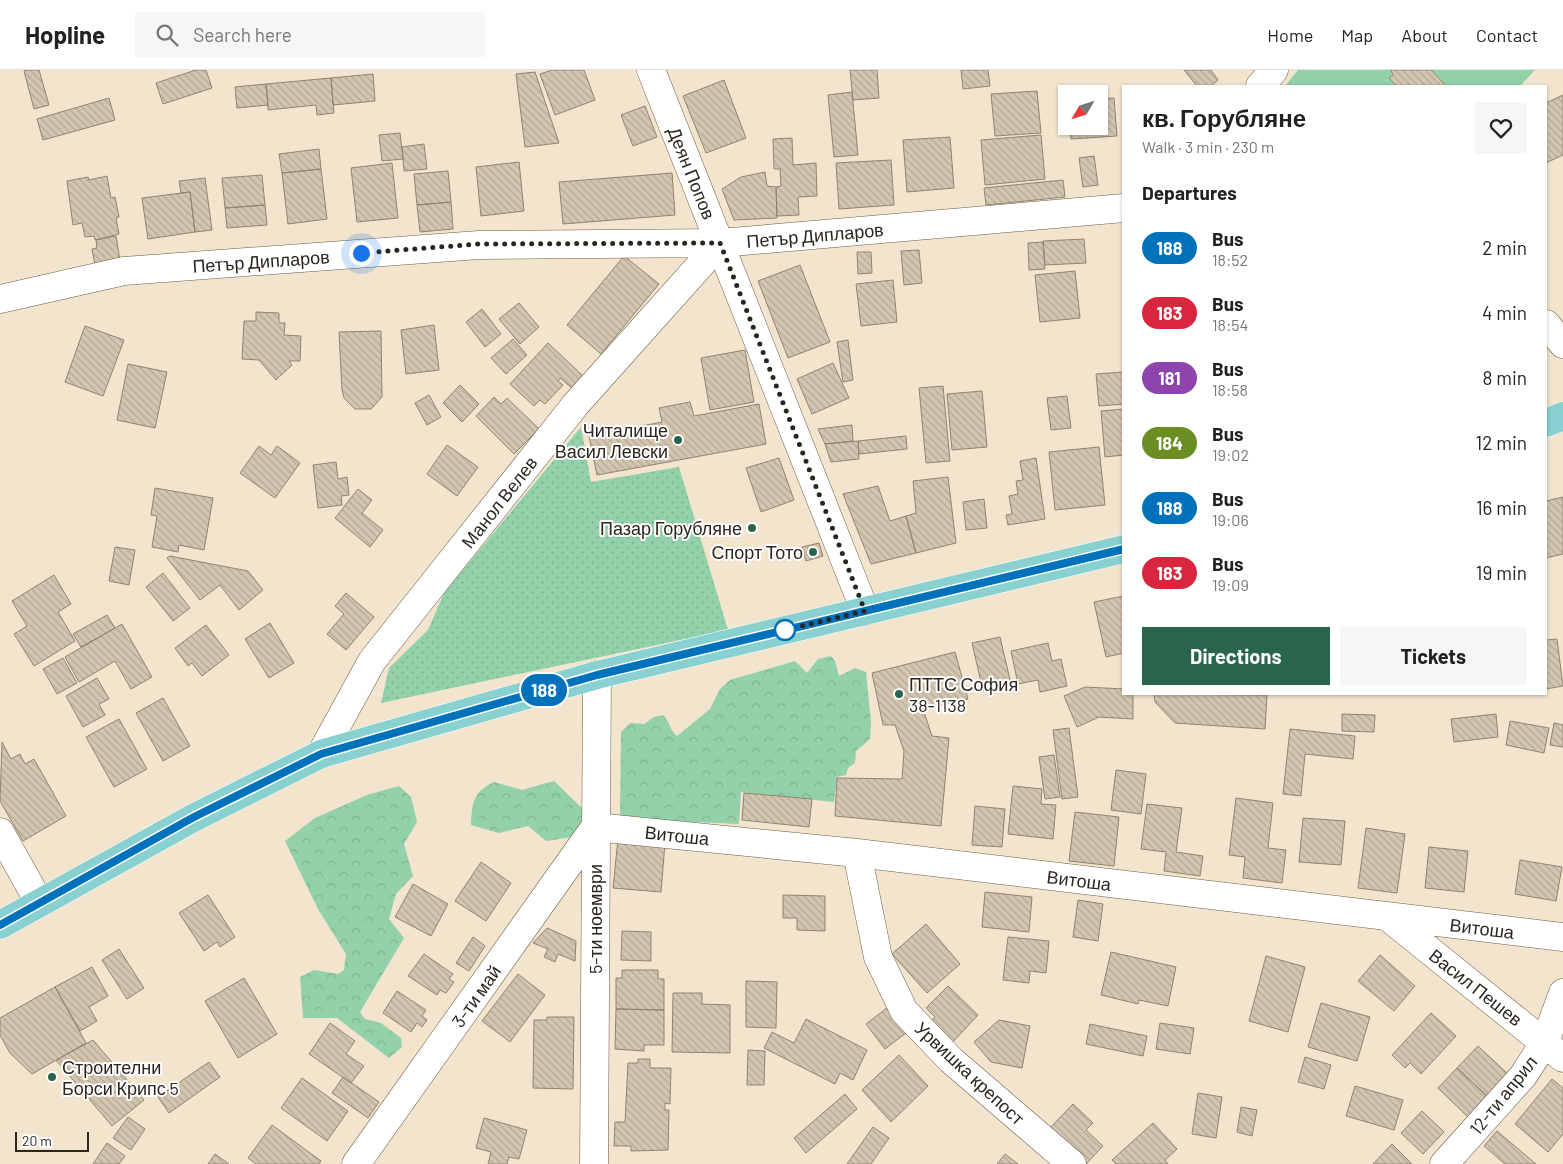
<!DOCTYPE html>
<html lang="en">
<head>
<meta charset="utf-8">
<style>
	:root { --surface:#fff; --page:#f6f6f6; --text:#222; --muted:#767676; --line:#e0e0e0; --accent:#29644d }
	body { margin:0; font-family:Barlow,sans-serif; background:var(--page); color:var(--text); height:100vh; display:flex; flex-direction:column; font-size:19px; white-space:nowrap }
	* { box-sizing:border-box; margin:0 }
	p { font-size:16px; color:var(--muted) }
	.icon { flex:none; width:28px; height:28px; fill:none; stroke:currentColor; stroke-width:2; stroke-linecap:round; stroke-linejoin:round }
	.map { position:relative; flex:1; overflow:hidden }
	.side { position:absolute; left:1122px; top:15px; width:425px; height:610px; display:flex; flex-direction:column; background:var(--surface); border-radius:0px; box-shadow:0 1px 4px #0004 }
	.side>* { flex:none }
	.badge { padding:0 10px; border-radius:16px; font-size:18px; line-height:32px }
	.needle { width:32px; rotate:232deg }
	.tools { position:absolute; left:1058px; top:15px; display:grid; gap:10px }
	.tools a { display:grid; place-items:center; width:50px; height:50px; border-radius:0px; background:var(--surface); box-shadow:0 1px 4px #0004; font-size:25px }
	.scale { position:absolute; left:15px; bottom:12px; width:74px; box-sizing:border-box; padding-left:5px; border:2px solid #2b261d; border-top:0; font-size:14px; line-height:18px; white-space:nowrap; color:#2b261d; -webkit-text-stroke:4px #fff; paint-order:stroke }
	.you { position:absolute; width:25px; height:25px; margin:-12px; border:4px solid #fff; border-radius:50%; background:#1a73e8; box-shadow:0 0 0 8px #1a73e833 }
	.map>.badge { position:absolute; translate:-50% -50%; box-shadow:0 0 0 2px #fff }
	h2 { padding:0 20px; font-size:19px; line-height:45px }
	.round { display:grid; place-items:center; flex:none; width:52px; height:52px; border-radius:0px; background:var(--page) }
	.overview { display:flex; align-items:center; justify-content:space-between; height:85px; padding:0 20px }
	h1 { font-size:24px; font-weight:700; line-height:38px }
	.action { display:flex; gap:10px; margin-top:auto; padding:10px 20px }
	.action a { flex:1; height:58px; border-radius:0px; background:var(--accent); color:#fff; font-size:20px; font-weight:700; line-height:58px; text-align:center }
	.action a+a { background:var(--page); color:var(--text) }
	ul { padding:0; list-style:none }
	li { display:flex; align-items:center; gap:15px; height:65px; padding:0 20px }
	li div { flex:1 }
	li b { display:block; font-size:19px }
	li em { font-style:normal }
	li .badge { min-width:55px; font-weight:700; text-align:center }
	header { display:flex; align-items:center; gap:30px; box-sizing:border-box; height:70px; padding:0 25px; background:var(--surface); border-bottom:1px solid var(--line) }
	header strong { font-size:24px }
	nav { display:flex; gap:28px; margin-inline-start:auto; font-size:18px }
	.search { width:350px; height:45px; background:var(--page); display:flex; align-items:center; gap:12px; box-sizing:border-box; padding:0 18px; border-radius:0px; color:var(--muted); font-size:19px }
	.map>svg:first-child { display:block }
</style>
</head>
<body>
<header>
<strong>Hopline</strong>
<div class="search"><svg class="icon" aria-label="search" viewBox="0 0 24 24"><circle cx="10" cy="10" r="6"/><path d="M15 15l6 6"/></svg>Search here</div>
<nav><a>Home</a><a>Map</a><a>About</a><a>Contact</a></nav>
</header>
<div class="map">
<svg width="1563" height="1094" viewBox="0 0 1563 1094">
	<defs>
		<pattern id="grass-dots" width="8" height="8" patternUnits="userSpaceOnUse" patternTransform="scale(1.25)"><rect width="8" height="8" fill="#92d1a9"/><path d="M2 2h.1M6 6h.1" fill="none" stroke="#7eb391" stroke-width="1.8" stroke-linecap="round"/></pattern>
		<pattern id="forest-crowns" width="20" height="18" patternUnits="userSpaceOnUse" patternTransform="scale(1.25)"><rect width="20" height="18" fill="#92d1a9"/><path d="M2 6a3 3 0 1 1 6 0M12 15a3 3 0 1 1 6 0" fill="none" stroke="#7eb391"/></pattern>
		<pattern id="building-back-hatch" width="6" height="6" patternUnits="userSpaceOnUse" patternTransform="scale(1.25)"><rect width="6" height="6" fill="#d3c5af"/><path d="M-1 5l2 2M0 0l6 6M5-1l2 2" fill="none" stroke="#b5a996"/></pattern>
	</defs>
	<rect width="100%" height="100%" fill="#f2e4cd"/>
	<path fill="url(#grass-dots)" d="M 581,357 L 591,412 L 679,397 L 728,560 L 381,633 L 389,598 L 428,560 L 444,523 Z"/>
	<path fill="url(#forest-crowns)" d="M 831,586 L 835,591 L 839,606 L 855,598 L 866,602 L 871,651 L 870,669 L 856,681 L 855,693 L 848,698 L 846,705 L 837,707 L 834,732 L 741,722 L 739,754 L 620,749 L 621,662 L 630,653 L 644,654 L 654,647 L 663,645 C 670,651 669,660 677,666 L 710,639 L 720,619 L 730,610 L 795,591 L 807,603 L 818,589 Z
		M 554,711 L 585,741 L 578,766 L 546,771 L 528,756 L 499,763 L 471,755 C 472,733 473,722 494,712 L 522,720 Z
		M 399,716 L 411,727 L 417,752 L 404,774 L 413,806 L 396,824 L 389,849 L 404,868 L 360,942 L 365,949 L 381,953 L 401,968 L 402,977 L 389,988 L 337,948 L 303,948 L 300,907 L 314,900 L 338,904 L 344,900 L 346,884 L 318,839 L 285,771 L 315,748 L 367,725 Z"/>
	<path fill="#92d1a9" d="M 1298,0 L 1391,0 L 1393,5 L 1389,8 L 1397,16 L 1285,16 Z
		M 1431,0 L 1535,0 L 1520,16 L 1446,16 Z"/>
	<path fill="url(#building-back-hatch)" stroke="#91846f" d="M 28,0 L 39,0 L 49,35 L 34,39 L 24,1 Z
		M 196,0 L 206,0 L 212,18 L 163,34 L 156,13 Z
		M 552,0 L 584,0 L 595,30 L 555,45 L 540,4 Z
		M 850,0 L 877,0 L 879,28 L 853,30 Z
		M 961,0 L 988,0 L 990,16 L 963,19 Z
		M 1184,0 L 1211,0 L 1218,10 L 1211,16 L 1197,16 Z
		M 1391,0 L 1431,0 L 1446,16 L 1397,16 L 1389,8 L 1393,5 Z
		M 535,2 L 559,73 L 525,77 L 516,4 Z
		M 373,4 L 375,31 L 333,35 L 331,8 Z
		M 331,8 L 334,43 L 317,45 L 316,35 L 268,40 L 266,14 Z
		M 724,10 L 746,68 L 706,83 L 683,26 Z
		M 266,14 L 268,35 L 237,38 L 235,17 Z
		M 1037,21 L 1041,63 L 995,66 L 991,24 Z
		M 852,22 L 858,85 L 834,87 L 828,25 Z
		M 1563,25 L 1563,85 L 1546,93 L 1546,33 Z
		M 109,28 L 115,50 L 43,70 L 37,49 Z
		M 1114,28 L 1117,66 L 1071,69 L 1070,56 L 1099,56 L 1099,29 Z
		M 645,36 L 657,67 L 633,76 L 621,45 Z
		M 400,63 L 403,89 L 382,91 L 379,65 Z
		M 1041,65 L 1045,109 L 985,115 L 981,70 Z
		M 950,67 L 954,118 L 907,122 L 903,70 Z
		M 792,68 L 793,95 L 816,93 L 817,126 L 798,127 L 799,145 L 777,146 L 776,117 L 781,116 L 780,99 L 774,99 L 773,69 Z
		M 424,74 L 427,99 L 404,101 L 402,77 Z
		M 319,79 L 321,99 L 282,103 L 279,84 Z
		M 1094,86 L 1098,115 L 1083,117 L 1079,88 Z
		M 891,90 L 894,135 L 839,139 L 836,93 Z
		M 519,92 L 524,141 L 481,146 L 476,97 Z
		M 392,93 L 398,148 L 357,152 L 351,98 Z
		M 321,99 L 327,149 L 288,154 L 282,103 Z
		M 448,101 L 451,132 L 417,135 L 414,104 Z
		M 765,102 L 767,116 L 776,117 L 777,148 L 734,150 L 722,119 L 741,107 Z
		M 672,103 L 675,145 L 563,154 L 559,112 Z
		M 262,105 L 265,135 L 225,138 L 222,108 Z
		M 107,106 L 111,128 L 115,127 L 119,147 L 116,148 L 119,164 L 95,170 L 94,166 L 85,167 L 82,153 L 73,155 L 67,111 L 88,107 L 89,110 Z
		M 205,108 L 212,160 L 195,162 L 190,122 L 181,123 L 179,111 Z
		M 1063,110 L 1065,127 L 986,135 L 984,118 Z
		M 190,122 L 195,162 L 148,169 L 142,128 Z
		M 451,132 L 453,159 L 420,162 L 417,135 Z
		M 265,135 L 267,155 L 227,158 L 225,138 Z
		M 116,166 L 120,190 L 95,195 L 92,179 L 97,178 L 96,170 Z
		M 1084,169 L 1086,193 L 1045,195 L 1043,171 Z
		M 1043,172 L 1045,199 L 1029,200 L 1028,173 Z
		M 919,180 L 922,213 L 904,215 L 901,181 Z
		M 857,182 L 871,182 L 872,203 L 858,204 Z
		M 624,186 L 659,214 L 601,284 L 567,255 Z
		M 800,195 L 830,272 L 788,288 L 758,211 Z
		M 1075,201 L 1080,248 L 1040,252 L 1035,205 Z
		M 893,210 L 897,252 L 861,256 L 856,214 Z
		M 519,233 L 539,257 L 520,274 L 499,249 Z
		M 482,239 L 501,264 L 485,277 L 466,252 Z
		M 256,242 L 279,243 L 279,253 L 285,253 L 284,265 L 301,266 L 300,291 L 289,291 L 292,295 L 276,310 L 259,290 L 242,289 L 244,251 L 256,251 Z
		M 434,255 L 439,300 L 406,304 L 401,260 Z
		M 85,256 L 124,270 L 103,326 L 65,312 Z
		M 381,261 L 382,327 L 371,339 L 355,339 L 344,328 L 342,320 L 339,262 Z
		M 513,269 L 527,285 L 506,304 L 491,288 Z
		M 848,270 L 853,310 L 843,312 L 837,272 Z
		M 548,273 L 584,307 L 573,319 L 560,308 L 558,311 L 563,315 L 545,334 L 540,330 L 534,336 L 510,314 Z
		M 745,280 L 754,332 L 710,340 L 701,288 Z
		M 833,293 L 849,328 L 812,344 L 797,309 Z
		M 128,294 L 167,302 L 155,358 L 117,350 Z
		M 1123,302 L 1124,334 L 1099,336 L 1096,304 Z
		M 460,315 L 479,334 L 462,352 L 443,333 Z
		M 943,316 L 950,391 L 926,393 L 919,318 Z
		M 982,321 L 987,377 L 952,380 L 947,324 Z
		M 429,325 L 441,347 L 427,355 L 415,333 Z
		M 1067,326 L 1071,358 L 1051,360 L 1047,328 Z
		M 494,327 L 501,334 L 507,328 L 539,359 L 514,384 L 476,346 Z
		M 690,332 L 694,346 L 759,334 L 766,374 L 597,405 L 589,366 L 662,352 L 659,338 Z
		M 1124,339 L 1124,385 L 1105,387 L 1101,341 Z
		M 852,355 L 853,371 L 825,374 L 818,359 Z
		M 906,366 L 907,379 L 859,384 L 858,371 Z
		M 858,371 L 859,389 L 831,392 L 825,374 Z
		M 447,375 L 478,397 L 457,426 L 427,404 Z
		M 259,376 L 271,385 L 277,376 L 300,393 L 275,428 L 240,403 Z
		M 1099,377 L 1105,435 L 1055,440 L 1049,382 Z
		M 779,388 L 794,430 L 761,442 L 746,398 Z
		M 1036,388 L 1045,449 L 1008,455 L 1006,445 L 1012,444 L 1009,426 L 1018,424 L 1016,411 L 1023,410 L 1020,391 Z
		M 336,392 L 338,409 L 347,407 L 349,425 L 341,426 L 342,435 L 318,438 L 313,395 Z
		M 948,407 L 956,473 L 916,483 L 906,446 L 916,443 L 913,411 Z
		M 878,416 L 890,451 L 906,446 L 916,483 L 871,494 L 843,424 Z
		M 155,418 L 213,428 L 204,480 L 179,475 L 178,482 L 152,477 L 157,446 L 151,445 Z
		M 358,419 L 372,430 L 362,443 L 383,460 L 370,477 L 335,448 Z
		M 1563,427 L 1563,484 L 1546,488 L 1546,431 Z
		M 984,429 L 987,458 L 966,460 L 963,432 Z
		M 819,473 L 823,486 L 806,491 L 802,477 Z
		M 115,477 L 135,480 L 129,515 L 109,511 Z
		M 170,486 L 248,501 L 263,520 L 239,540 L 220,515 L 200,530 L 167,488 Z
		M 163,503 L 190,538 L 173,551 L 146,517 Z
		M 54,505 L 71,534 L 58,542 L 75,571 L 34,596 L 14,564 L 27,556 L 12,531 Z
		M 346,523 L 374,547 L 346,580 L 327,564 L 344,544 L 335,536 Z
		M 1124,526 L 1124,583 L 1106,587 L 1094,532 Z
		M 107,545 L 115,558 L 81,577 L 73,564 Z
		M 270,553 L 294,593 L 269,608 L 245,569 Z
		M 122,554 L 152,607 L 131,619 L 115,591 L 79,612 L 65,587 Z
		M 206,555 L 229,585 L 202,606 L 192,593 L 188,596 L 175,578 Z
		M 1000,567 L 1011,614 L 983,621 L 972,573 Z
		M 1557,569 L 1563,616 L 1546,619 L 1546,570 Z
		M 1048,573 L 1052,591 L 1061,589 L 1067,616 L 1040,622 L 1038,610 L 1018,614 L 1011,581 Z
		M 955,582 L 968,629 L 923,639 L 932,666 L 949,668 L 941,756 L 835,746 L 837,708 L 902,709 L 904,681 L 895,655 L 883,655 L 872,603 Z
		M 63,588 L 77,613 L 57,624 L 43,599 Z
		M 97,608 L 109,629 L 99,634 L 105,645 L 83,657 L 66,626 Z
		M 1085,617 L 1124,619 L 1124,624 L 1133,624 L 1133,649 L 1099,647 L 1077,657 L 1064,626 Z
		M 1154,624 L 1267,625 L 1265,659 L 1175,653 L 1155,632 Z
		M 163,628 L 190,676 L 163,691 L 136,643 Z
		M 1342,644 L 1375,645 L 1374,662 L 1342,661 Z
		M 1496,644 L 1498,667 L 1454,672 L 1451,649 Z
		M 119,649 L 147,699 L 114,717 L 86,667 Z
		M 1510,651 L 1549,658 L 1544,683 L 1506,675 Z
		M 1554,653 L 1563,655 L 1563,677 L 1550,675 Z
		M 1069,658 L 1078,727 L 1062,729 L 1053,660 Z
		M 1290,659 L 1355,666 L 1353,689 L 1305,684 L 1301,726 L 1283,724 Z
		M 2,672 L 11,689 L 20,684 L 25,694 L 34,689 L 66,746 L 23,771 L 0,731 Z
		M 1054,685 L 1060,727 L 1045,729 L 1039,687 Z
		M 1116,700 L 1146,704 L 1141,744 L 1111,740 Z
		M 1013,716 L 1042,719 L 1041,734 L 1056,735 L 1053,769 L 1008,764 Z
		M 744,723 L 812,729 L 809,757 L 742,750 Z
		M 1236,728 L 1273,733 L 1268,778 L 1286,780 L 1282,813 L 1243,808 L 1245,787 L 1229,785 Z
		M 1147,734 L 1182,738 L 1176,782 L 1203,786 L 1200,806 L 1164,801 L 1166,782 L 1141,779 Z
		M 975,736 L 1005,739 L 1002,777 L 972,775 Z
		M 1075,742 L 1119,747 L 1114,796 L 1069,791 Z
		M 1303,748 L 1345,751 L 1341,795 L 1299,792 Z
		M 1366,758 L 1405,764 L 1397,823 L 1358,818 Z
		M 618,769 L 665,773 L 661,822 L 613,818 Z
		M 1429,777 L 1468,781 L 1464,822 L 1425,818 Z
		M 1520,790 L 1562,797 L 1556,831 L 1515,824 Z
		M 481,792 L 511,813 L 486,851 L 455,831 Z
		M 413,814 L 448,834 L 431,866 L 395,847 Z
		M 985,822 L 1032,827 L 1029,862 L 982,857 Z
		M 208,825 L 235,867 L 220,877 L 217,872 L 204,881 L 179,843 Z
		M 783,825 L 825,826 L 825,861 L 797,860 L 797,848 L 783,848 Z
		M 1078,830 L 1103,834 L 1098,871 L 1073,867 Z
		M 926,854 L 960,894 L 927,923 L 892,884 Z
		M 547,858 L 576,871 L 575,891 L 558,884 L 555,892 L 544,887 L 548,879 L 533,873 Z
		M 622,861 L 651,862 L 651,891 L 621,890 Z
		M 473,867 L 485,876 L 469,901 L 456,893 Z
		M 1008,867 L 1049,871 L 1046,903 L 1030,901 L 1029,913 L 1003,910 Z
		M 119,879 L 144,918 L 127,929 L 102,890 Z
		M 1111,882 L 1176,897 L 1168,936 L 1139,930 L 1138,934 L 1101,925 Z
		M 424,884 L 453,904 L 449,909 L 454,912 L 446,923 L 440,920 L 437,925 L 408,906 Z
		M 1380,885 L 1415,916 L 1394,941 L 1358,911 Z
		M 1266,886 L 1305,897 L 1288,962 L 1249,951 Z
		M 92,897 L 108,926 L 89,937 L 97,951 L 80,961 L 55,917 Z
		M 622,900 L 658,900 L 658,909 L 664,909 L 664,940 L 616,939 L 616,908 L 622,908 Z
		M 518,904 L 545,925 L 510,972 L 482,951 Z
		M 244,908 L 277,964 L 238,988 L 205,931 Z
		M 746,911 L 777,912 L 776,958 L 746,957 Z
		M 948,916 L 978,945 L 951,974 L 929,953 L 935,947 L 926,938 Z
		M 55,917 L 86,973 L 32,1004 L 10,983 L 0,965 L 0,948 Z
		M 397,921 L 426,940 L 422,946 L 427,950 L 422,957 L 417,953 L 411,962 L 383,943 Z
		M 673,923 L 702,923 L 702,934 L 730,935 L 730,983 L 672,982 Z
		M 1321,933 L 1370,947 L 1357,991 L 1308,977 Z
		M 887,938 L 906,963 L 885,979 L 866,954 Z
		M 616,939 L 664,940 L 664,975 L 644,975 L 644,981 L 615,979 Z
		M 1431,943 L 1456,966 L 1421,1004 L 1410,993 L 1405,998 L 1392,985 Z
		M 547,947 L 574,947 L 573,1019 L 533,1018 L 534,950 L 547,950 Z
		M 806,949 L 867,980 L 853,1010 L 840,1003 L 835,1014 L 764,978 L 772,962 L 794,973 Z
		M 999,950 L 1030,956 L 1022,998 L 991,992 L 974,972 Z
		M 330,953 L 355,971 L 346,984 L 364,996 L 351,1013 L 309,984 Z
		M 1160,953 L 1194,958 L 1190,984 L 1156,979 Z
		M 1090,954 L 1147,966 L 1143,986 L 1086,974 Z
		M 93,970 L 144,1030 L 112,1056 L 56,990 Z
		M 1478,976 L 1510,1006 L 1489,1028 L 1457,998 Z
		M 748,980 L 765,981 L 764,1015 L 747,1015 Z
		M 899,985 L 928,1016 L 891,1052 L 862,1020 Z
		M 1305,987 L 1331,995 L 1324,1019 L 1298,1012 Z
		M 638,989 L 650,989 L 650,998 L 671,998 L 670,1034 L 665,1033 L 665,1040 L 669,1040 L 668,1080 L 631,1081 L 631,1076 L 614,1076 L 615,1052 L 625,1052 L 628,993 L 638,993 Z
		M 209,992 L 220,1007 L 169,1043 L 158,1027 Z
		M 1457,998 L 1489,1028 L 1470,1049 L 1438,1018 Z
		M 343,1007 L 379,1032 L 368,1048 L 332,1023 Z
		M 302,1008 L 348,1041 L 327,1071 L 281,1038 Z
		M 1552,1009 L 1563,1018 L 1563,1064 L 1548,1082 L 1515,1054 Z
		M 1355,1016 L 1403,1030 L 1394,1060 L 1346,1046 Z
		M 1198,1023 L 1222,1027 L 1216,1068 L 1192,1064 Z
		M 845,1024 L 857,1039 L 806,1083 L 794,1068 Z
		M 1073,1034 L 1093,1053 L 1086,1060 L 1103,1076 L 1086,1094 L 1049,1059 Z
		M 1241,1037 L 1257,1040 L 1252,1066 L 1237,1062 Z
		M 1422,1041 L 1444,1062 L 1423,1084 L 1401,1063 Z
		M 128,1047 L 145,1059 L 131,1080 L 113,1068 Z
		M 484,1048 L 527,1060 L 519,1089 L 509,1087 L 507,1094 L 488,1094 L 491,1082 L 476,1078 Z
		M 1153,1053 L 1177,1079 L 1165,1090 L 1168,1094 L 1116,1094 L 1112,1090 Z
		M 272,1055 L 321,1091 L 319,1094 L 256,1094 L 248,1088 Z
		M 873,1057 L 889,1068 L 871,1094 L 847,1094 Z
		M 1497,1061 L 1536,1094 L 1505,1094 L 1484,1076 Z
		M 107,1073 L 125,1086 L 119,1094 L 93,1094 Z
		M 1392,1074 L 1412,1094 L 1373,1094 Z
		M 215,1084 L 229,1094 L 208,1094 Z
		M 1005,1084 L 1018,1094 L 997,1094 Z"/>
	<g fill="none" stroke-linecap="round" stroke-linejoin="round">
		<g stroke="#685c48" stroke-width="29">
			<path id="minor" d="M 651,0 L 865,541
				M 1260,16 L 1274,0
				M 0,229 L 124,201 L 479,175 L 720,173 L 1124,138
				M 1546,254 L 1563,274
				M 321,684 L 372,591 L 576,334 L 720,173
				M 0,762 L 39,832
				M 857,783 L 878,887 L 904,941 L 951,990 L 1072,1094
				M 1388,847 L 1563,988
				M 356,1094 L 595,757 L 857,783 L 1563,867
				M 594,1094 L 597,605
				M 1444,1094 L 1523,1006 L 1545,972 L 1563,923"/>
		</g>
		<g stroke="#fff" stroke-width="29">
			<path id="major" d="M 1546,353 L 1563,346
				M 0,855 L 195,747 L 321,684 L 597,605 L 1124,479"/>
		</g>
		<use href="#minor" stroke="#fff" stroke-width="28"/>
		<use href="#major" stroke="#88d1d0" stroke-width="28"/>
	</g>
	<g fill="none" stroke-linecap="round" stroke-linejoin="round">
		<g stroke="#fff" stroke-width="11">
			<path id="line" d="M 0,855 L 194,747 L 321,684 L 597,605 L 1124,479"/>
		</g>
		<use href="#line" stroke="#0072bc" stroke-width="8"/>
		<path stroke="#2b261d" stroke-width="5" stroke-dasharray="0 9" d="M 361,183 L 479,174 L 720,173 L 865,541 L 785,560"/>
	</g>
	<g fill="#29644d" stroke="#fff" stroke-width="2">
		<circle cx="678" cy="370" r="5"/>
		<circle cx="752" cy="458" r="5"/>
		<circle cx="813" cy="482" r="5"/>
		<circle cx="899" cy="624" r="5"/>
		<circle cx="52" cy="1007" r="5"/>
	</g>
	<circle fill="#fff" stroke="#0072bc" stroke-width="2.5" cx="785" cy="560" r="10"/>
	<g text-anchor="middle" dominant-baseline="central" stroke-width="4" stroke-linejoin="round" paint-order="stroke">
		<g font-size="18" fill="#2b261d" stroke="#fff">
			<text transform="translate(692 103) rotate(68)">Деян Попов</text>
			<text transform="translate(815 165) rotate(-5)">Петър Дипларов</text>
			<text transform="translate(261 191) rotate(-4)">Петър Дипларов</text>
			<text transform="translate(499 432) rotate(-52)">Манол Велев</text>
			<text transform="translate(677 765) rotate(6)">Витоша</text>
			<text transform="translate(1079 810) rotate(7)">Витоша</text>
			<text transform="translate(595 849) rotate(-90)">5-ти ноември</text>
			<text transform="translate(1482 858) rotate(7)">Витоша</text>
			<text transform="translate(1476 917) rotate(38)">Васил Пешев</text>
			<text transform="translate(476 926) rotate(-55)">3-ти май</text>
			<text transform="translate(970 1003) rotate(43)">Урвишка крепост</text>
			<text transform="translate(1503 1025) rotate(-51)">12-ти април</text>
		</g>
		<g font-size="18" fill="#2b261d" stroke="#fff" text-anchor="end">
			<text x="668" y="360">Читалище<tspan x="668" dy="21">Васил Левски</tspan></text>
			<text x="742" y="458">Пазар Горубляне</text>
			<text x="803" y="482">Спорт Тото</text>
			<text x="909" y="614" text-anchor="start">ПТТС София<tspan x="909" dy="21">38-1138</tspan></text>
			<text x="62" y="997" text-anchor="start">Строителни<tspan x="62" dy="21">Борси Крипс 5</tspan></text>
		</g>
	</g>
</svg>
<div class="tools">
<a><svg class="needle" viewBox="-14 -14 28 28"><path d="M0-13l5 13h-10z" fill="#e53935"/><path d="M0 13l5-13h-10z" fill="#767676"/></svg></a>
</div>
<div class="scale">20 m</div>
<div class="you" style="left:361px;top:183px"></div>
<b class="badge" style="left:544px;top:620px;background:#0072bc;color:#fff">188</b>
<section class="side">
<div class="overview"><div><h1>кв. Горубляне</h1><p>Walk · 3 min · 230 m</p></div><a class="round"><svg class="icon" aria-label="heart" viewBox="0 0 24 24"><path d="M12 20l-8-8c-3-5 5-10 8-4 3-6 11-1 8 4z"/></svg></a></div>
<h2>Departures</h2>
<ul>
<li><span class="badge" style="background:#0072bc;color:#fff">188</span><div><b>Bus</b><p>18:52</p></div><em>2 min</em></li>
<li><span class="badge" style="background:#d7263d;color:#fff">183</span><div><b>Bus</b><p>18:54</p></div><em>4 min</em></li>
<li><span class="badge" style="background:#8e44ad;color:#fff">181</span><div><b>Bus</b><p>18:58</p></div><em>8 min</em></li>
<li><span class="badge" style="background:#6b8e23;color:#fff">184</span><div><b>Bus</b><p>19:02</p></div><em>12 min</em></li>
<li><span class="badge" style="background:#0072bc;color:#fff">188</span><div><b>Bus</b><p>19:06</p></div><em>16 min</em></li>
<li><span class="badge" style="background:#d7263d;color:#fff">183</span><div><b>Bus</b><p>19:09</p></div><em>19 min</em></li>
</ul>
<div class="action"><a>Directions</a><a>Tickets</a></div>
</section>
</div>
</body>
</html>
